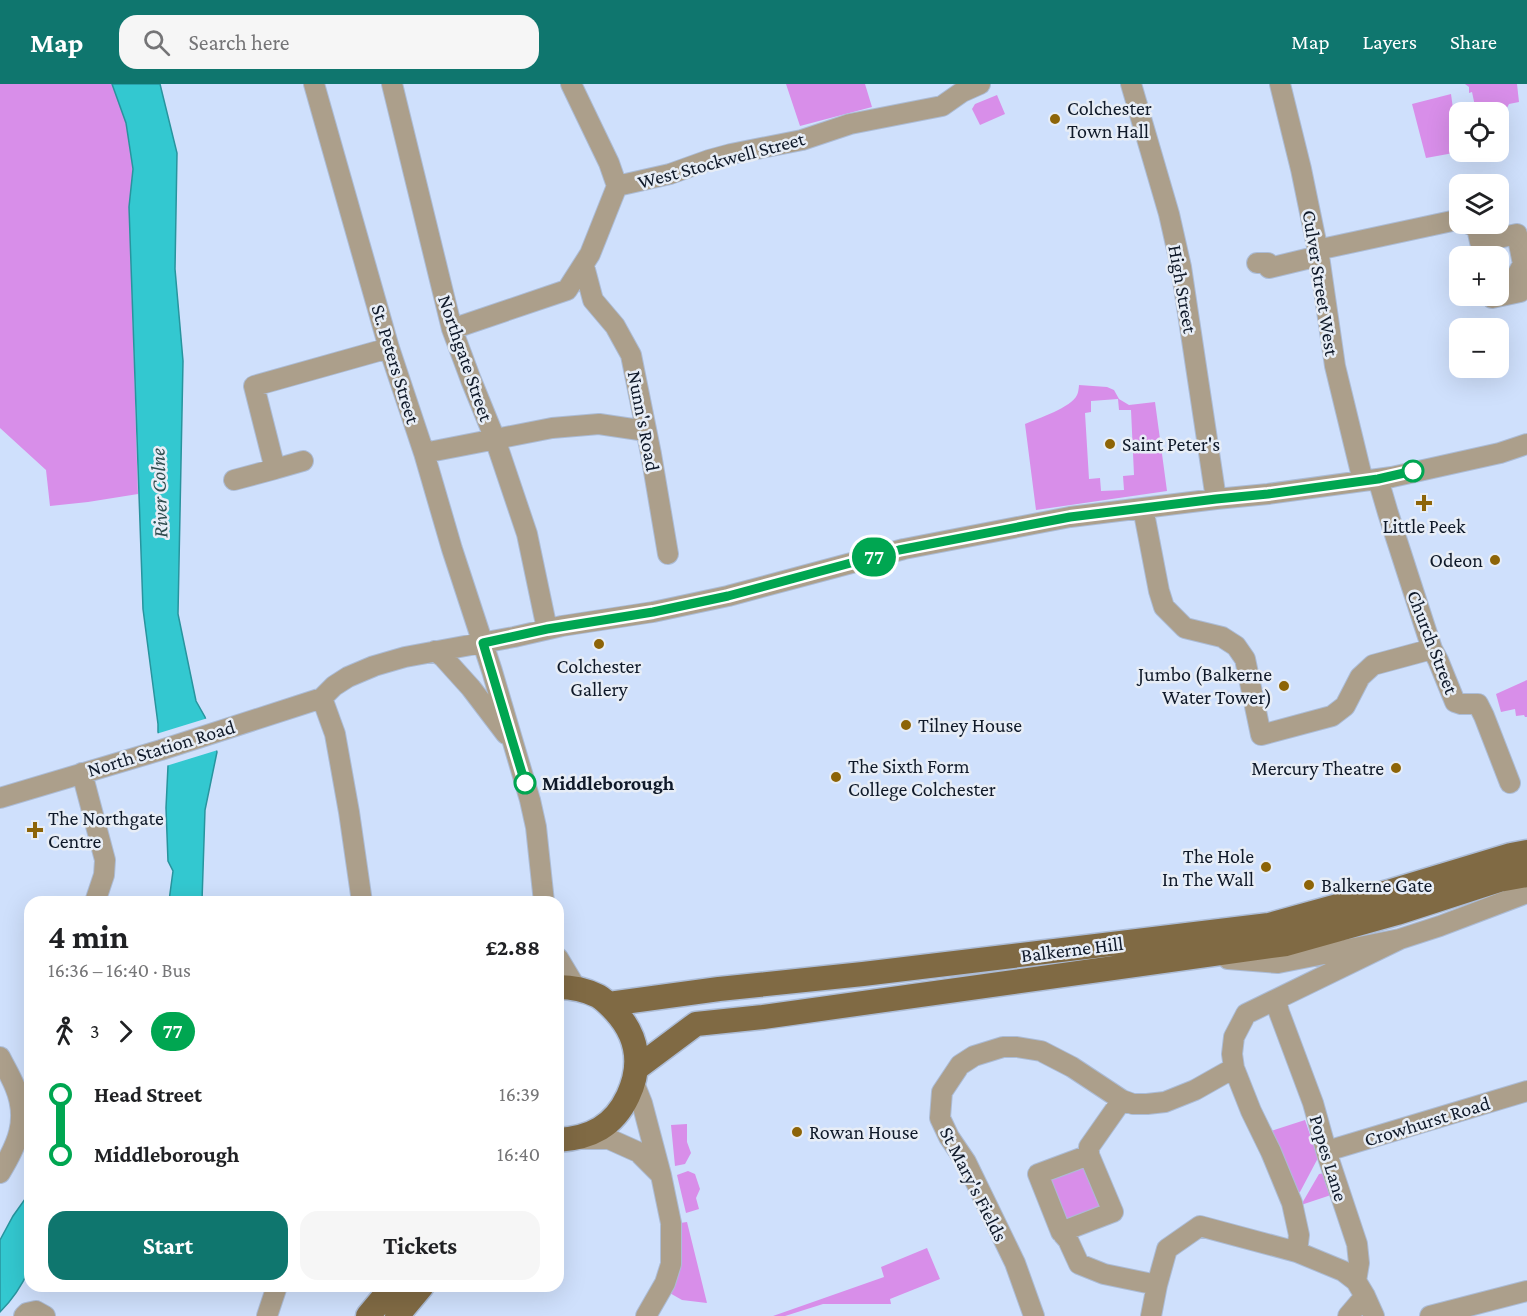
<!DOCTYPE html>
<html lang="en">
<head>
<meta charset="utf-8">
<style>
	:root { --surface:#fff; --page:#f6f6f6; --text:#202124; --muted:#757577; --accent:#0f766e }
	body { margin:0; font-family:"Crimson Pro",serif; background:var(--page); color:var(--text); height:100vh; display:flex; flex-direction:column; font-size:22px; white-space:nowrap }
	* { box-sizing:border-box; margin:0 }
	p { font-size:20px; color:var(--muted) }
	.icon { flex:none; width:33px; height:33px; fill:none; stroke:currentColor; stroke-width:2; stroke-linecap:round; stroke-linejoin:round }
	.map { position:relative; flex:1; overflow:hidden }
	.side { position:absolute; left:24px; top:812px; width:540px; height:396px; display:flex; flex-direction:column; background:var(--surface); border-radius:18px; box-shadow:0 6px 24px #0002 }
	.side>* { flex:none }
	.badge { padding:0 12px; border-radius:20px; font-size:21px; line-height:39px }
	.tools { position:absolute; left:1449px; top:18px; display:grid; gap:12px }
	.tools a { display:grid; place-items:center; width:60px; height:60px; border-radius:12px; background:var(--surface); box-shadow:0 6px 24px #0002; font-size:30px }
	.map>.badge { position:absolute; translate:-50% -50%; box-shadow:0 0 0 3px #fff }
	.legs { display:flex; align-items:center; gap:9px; height:66px; padding:0 24px; font-size:20px }
	.legs p { margin-inline-start:auto }
	.overview { display:flex; align-items:center; justify-content:space-between; height:102px; padding:0 24px }
	h1 { font-size:33px; font-weight:700; line-height:45px }
	.cta { display:flex; gap:12px; margin-top:auto; padding:12px 24px }
	.cta a { flex:1; height:69px; border-radius:18px; background:var(--accent); color:#fff; font-size:24px; font-weight:700; line-height:69px; text-align:center }
	.cta a+a { background:var(--page); color:var(--text) }
	ul { padding:0 24px; list-style:none }
	li { display:flex; align-items:center; gap:21px; height:60px; font-size:22px }
	li i { display:grid; place-items:center; width:9px; height:100%; margin:0 8px; background:currentColor }
	li i::after { content:''; width:15px; height:15px; margin:-8px; border:4px solid; border-radius:50%; background:var(--surface) }
	li p { margin-inline-start:auto }
	li:first-child i { background:linear-gradient(#0000 50%,currentColor 0) }
	li:last-child i { background:linear-gradient(currentColor 50%,#0000 0) }
	header { display:flex; align-items:center; gap:36px; box-sizing:border-box; height:84px; padding:0 30px; background:var(--accent); color:#fff }
	header strong { font-size:28px }
	nav { display:flex; gap:33px; margin-inline-start:auto; font-size:21px }
	.search { width:420px; height:54px; background:var(--page); display:flex; align-items:center; gap:15px; box-sizing:border-box; padding:0 21px; border-radius:18px; color:var(--muted); font-size:22px }
	.map>svg:first-child { display:block }
</style>
</head>
<body>
<header>
<strong>Map</strong>
<div class="search"><svg class="icon" aria-label="search" viewBox="0 0 24 24"><circle cx="10" cy="10" r="6"/><path d="M15 15l6 6"/></svg>Search here</div>
<nav><a>Map</a><a>Layers</a><a>Share</a></nav>
</header>
<div class="map">
<svg width="1527" height="1232" viewBox="0 0 1527 1232">
	<rect width="100%" height="100%" fill="#cfe0fc"/>
	<path fill="#d88ee9" fill-rule="evenodd" d="M 0,0 L 112,0 L 126,39 L 133,85 L 129,123 L 138,410 L 88,418 L 50,422 L 46,386 L 0,344 Z
		M 786,0 L 865,0 L 872,23 L 800,42 Z
		M 1465,0 L 1517,0 L 1519,18 L 1509,20 L 1507,24 L 1502,25 L 1499,23 L 1476,27 L 1472,8 L 1469,9 L 1469,3 Z
		M 1451,10 L 1459,68 L 1426,74 L 1412,20 Z
		M 997,11 L 1005,30 L 980,41 L 972,25 L 975,20 Z
		M 1079,301 L 1107,303 L 1114,306 L 1119,315 L 1129,321 L 1155,318 L 1167,407 L 1036,426 L 1025,340 C 1037,335 1072,323 1077,311 C 1078,310 1079,303 1079,301 ZM 1118,315 L 1119,326 L 1131,326 L 1134,391 L 1123,392 L 1124,406 L 1101,407 L 1100,394 L 1089,395 L 1085,329 L 1091,328 L 1091,317 Z
		M 1527,596 L 1527,633 L 1525,633 L 1524,631 L 1516,632 L 1515,625 L 1501,628 L 1496,610 Z
		M 1305,1036 L 1318,1074 L 1300,1108 L 1296,1109 L 1271,1047 Z
		M 687,1040 L 687,1058 L 691,1069 L 685,1080 L 675,1082 L 671,1041 Z
		M 1088,1076 L 1108,1125 L 1062,1144 L 1043,1093 Z
		M 688,1087 L 695,1090 L 700,1105 L 696,1114 L 699,1125 L 686,1129 L 677,1091 Z
		M 1324,1089 L 1331,1111 L 1301,1121 L 1319,1090 Z
		M 687,1138 L 707,1219 L 682,1216 L 668,1208 L 680,1139 Z
		M 927,1164 L 940,1195 L 890,1215 L 891,1220 L 823,1220 L 785,1232 L 773,1232 L 884,1193 L 881,1183 Z"/>
	<path fill="#33c8d0" stroke="#28949e" stroke-width="1.5" d="M 112,0 L 160,0 L 177,69 L 175,185 L 183,277 L 178,530 L 196,617 L 205,633 L 217,668 L 205,726 L 202,817 L 169,817 L 173,787 L 168,777 L 166,724 L 168,682 L 158,648 L 158,640 L 143,525 L 129,123 L 133,85 L 126,39 Z
		M 30,1108 L 30,1183 C 23,1200 13,1215 0,1228 L 0,1156 L 13,1132 Z"/>
	<path fill="#cfe0fc" d="M 208,634 L 218,666 L 166,682 L 156,650 Z"/>
	<g fill="none" stroke-linecap="round" stroke-linejoin="round">
		<g stroke="#acbcd6" stroke-width="22">
			<path id="minor" d="M 314,0 L 389,264 L 424,369 L 452,465 L 492,587 L 530,716 L 536,743 L 544,818
				M 392,0 L 452,245 L 471,296 L 495,355 L 527,450 L 547,545
				M 571,0 L 609,79 L 617,102
				M 1131,0 L 1169,130 L 1181,183 L 1216,415
				M 1280,0 L 1301,85 L 1319,172 L 1335,282 L 1363,397
				M 617,102 L 670,90 L 709,76 L 731,70 L 802,56 L 850,40 L 942,22 L 962,8 L 980,0
				M 1469,140 L 1477,144 L 1480,158 L 1517,150 L 1523,180 L 1527,179
				M 1317,166 L 1452,137 L 1460,137
				M 1257,179 L 1268,179 L 1269,184 L 1319,172
				M 584,182 L 593,216 L 615,242 L 631,271 L 651,370 L 668,470
				M 1492,212 L 1492,214 L 1520,208 L 1517,191 L 1523,180
				M 452,245 L 567,206 L 590,170 L 617,102
				M 424,369 L 552,344 L 599,340 L 646,347
				M 275,385 L 303,377
				M 1378,395 L 1388,429 L 1432,565 L 1438,576 L 1453,613 L 1455,618 L 1461,620 L 1478,620 L 1484,632 L 1510,699
				M 234,396 L 275,385 L 254,302 L 389,264
				M 1143,424 L 1159,507 L 1164,523 L 1185,544 L 1222,553 L 1236,562 L 1245,575 L 1261,651 L 1332,632 L 1345,622 L 1360,593 L 1373,581 L 1432,565
				M 435,567 L 443,573 L 471,604 L 506,650
				M 322,614 L 335,650 L 349,728 L 362,818
				M 82,689 L 105,776 L 104,791 L 95,818
				M 0,714 L 161,666 L 322,614 L 334,602 L 348,593 L 374,582 L 405,573 L 514,553 L 562,542 L 653,528 L 728,512 L 904,465 L 1070,433 L 1216,415 L 1268,410 L 1392,393 L 1500,369 L 1527,360
				M 558,874 L 576,904
				M 1228,875 L 1278,879 L 1400,855 L 1440,842 L 1527,809
				M 1276,916 L 1279,928 L 1313,1019 L 1328,1073 L 1357,1160 L 1359,1179 L 1356,1197
				M 0,973 C 5,983 11,993 15,1003 C 29,1036 17,1061 0,1089
				M 634,999 L 642,1019 L 661,1091 L 671,1139 L 671,1180 L 665,1199 L 646,1232
				M 1122,1016 L 1089,1063 L 1089,1071 L 1113,1128 L 1061,1148 L 1068,1156 L 1079,1180 L 1104,1190 L 1157,1201
				M 580,1055 L 609,1055 L 638,1068 L 659,1089
				M 1327,1067 L 1527,1007
				M 1061,1148 L 1038,1090 L 1089,1071
				M 1297,1168 L 1299,1151 L 1292,1119 L 1271,1068 L 1251,1027 L 1234,984 L 1232,970 L 1234,953 L 1246,930 L 1400,855
				M 24,1232 L 27,1229 L 36,1227 L 45,1232
				M 267,1232 L 277,1202
				M 1034,1232 L 1015,1179 L 966,1078 L 949,1053 L 940,1034 L 942,1008 L 960,981 L 974,972 L 1003,963 L 1017,963 L 1041,967 L 1072,983 L 1122,1016 L 1133,1020 L 1147,1020 L 1165,1018 L 1195,1006 L 1234,984
				M 1151,1232 L 1157,1201 L 1167,1165 L 1200,1142 L 1297,1168 L 1343,1187 L 1356,1197 L 1365,1212 L 1374,1232
				M 1348,1232 L 1365,1212
				M 1430,1232 L 1527,1207"/>
		</g>
		<g stroke="#acbcd6" stroke-width="27">
			<path id="major" d="M 558,903 C 572,903 586,906 598,912 C 605,916 610,922 615,927 C 639,953 642,982 628,1012 C 614,1042 591,1054 558,1056
				M 609,920 L 719,905 L 863,890 L 1269,841 L 1388,808 L 1511,771 L 1527,768
				M 637,984 L 696,940 L 763,933 L 1286,860 L 1397,829 L 1499,796 L 1527,791
				M 368,1232 L 393,1202
				M 397,1232 L 422,1202"/>
		</g>
		<use href="#minor" stroke="#ac9f8b" stroke-width="20"/>
		<use href="#major" stroke="#806a44" stroke-width="24"/>
	</g>
	<g fill="none" stroke-linecap="round" stroke-linejoin="round">
		<g stroke="#fff" stroke-width="14">
			<path id="line-1" d="M 525,699 L 483,559 L 547,545 L 653,528 L 728,512 L 899,466 L 1070,433 L 1216,415 L 1268,410 L 1378,395 L 1413,387"/>
		</g>
		<use href="#line-1" stroke="#00a651" stroke-width="9"/>
	</g>
	<g fill="#8d6407" stroke="#e7edf6" stroke-width="2">
		<circle cx="1055" cy="35" r="6"/>
		<circle cx="1110" cy="360" r="6"/>
		<path d="M1421 410h6v6h6v6h-6v6h-6v-6h-6v-6h6z"/>
		<circle cx="1495" cy="476" r="6"/>
		<circle cx="599" cy="560" r="6"/>
		<circle cx="1284" cy="602" r="6"/>
		<circle cx="906" cy="641" r="6"/>
		<circle cx="1396" cy="684" r="6"/>
		<circle cx="836" cy="693" r="6"/>
		<path d="M32 737h6v6h6v6h-6v6h-6v-6h-6v-6h6z"/>
		<circle cx="1266" cy="783" r="6"/>
		<circle cx="1309" cy="801" r="6"/>
		<circle cx="797" cy="1048" r="6"/>
	</g>
	<g fill="#fff" stroke="#00a651" stroke-width="3">
		<circle cx="1413" cy="387" r="10"/>
		<circle cx="525" cy="699" r="10"/>
	</g>
	<g text-anchor="middle" dominant-baseline="central" stroke-width="5" stroke-linejoin="round" paint-order="stroke">
		<g font-size="20" fill="#0f1929" stroke="#e7edf6" text-anchor="start">
			<text x="1067" y="24">Colchester<tspan x="1067" dy="23">Town Hall</tspan></text>
			<text x="1122" y="360">Saint Peter's</text>
			<text x="1424" y="442" text-anchor="middle">Little Peek</text>
			<text x="1483" y="476" text-anchor="end">Odeon</text>
			<text x="599" y="582" text-anchor="middle">Colchester<tspan x="599" dy="23">Gallery</tspan></text>
			<text x="1272" y="590" text-anchor="end">Jumbo (Balkerne<tspan x="1272" dy="23">Water Tower)</tspan></text>
			<text x="918" y="641">Tilney House</text>
			<text x="848" y="682">The Sixth Form<tspan x="848" dy="23">College Colchester</tspan></text>
			<text x="1384" y="684" text-anchor="end">Mercury Theatre</text>
			<text x="48" y="734">The Northgate<tspan x="48" dy="23">Centre</tspan></text>
			<text x="1254" y="772" text-anchor="end">The Hole<tspan x="1254" dy="23">In The Wall</tspan></text>
			<text x="1321" y="801">Balkerne Gate</text>
			<text x="809" y="1048">Rowan House</text>
		</g>
		<g font-size="20" fill="#0f1929" stroke="#e7edf6">
			<text transform="translate(721 76) rotate(-15)">West Stockwell Street</text>
			<text transform="translate(1321 199) rotate(81)">Culver Street West</text>
			<text transform="translate(1183 205) rotate(80)">High Street</text>
			<text transform="translate(466 274) rotate(71)">Northgate Street</text>
			<text transform="translate(396 280) rotate(73)">St. Peters Street</text>
			<text transform="translate(644 337) rotate(79)">Nunn's Road</text>
			<text transform="translate(1433 558) rotate(69)">Church Street</text>
			<text transform="translate(161 664) rotate(-17)">North Station Road</text>
			<text transform="translate(1072 865) rotate(-7)">Balkerne Hill</text>
			<text transform="translate(1427 1037) rotate(-17)">Crowhurst Road</text>
			<text transform="translate(1329 1074) rotate(73)">Popes Lane</text>
			<text transform="translate(974 1100) rotate(63)">St Mary's Fields</text>
		</g>
		<g font-size="20" font-weight="bold" fill="#0f1929" stroke="#e7edf6" text-anchor="start">
			<text x="542" y="699">Middleborough</text>
		</g>
		<g font-size="21" font-style="italic" fill="#2e4c4d" stroke="#e7edf6">
			<text transform="translate(159 409) rotate(-92)">River Colne</text>
		</g>
	</g>
</svg>
<div class="tools">
<a><svg class="icon" aria-label="locate" viewBox="0 0 24 24"><circle cx="12" cy="12" r="6"/><path d="M12 2v4M12 18v4M2 12h4M18 12h4"/></svg></a>
<a><svg class="icon" aria-label="layers" viewBox="0 0 24 24"><path d="M12 4l9 5-9 5-9-5zM3 14l9 5 9-5"/></svg></a>
<a>+</a>
<a>−</a>
</div>
<b class="badge" style="left:874px;top:473px;background:#00a651;color:#fff">77</b>
<section class="side">
<div class="overview"><div><h1>4 min</h1><p>16:36 – 16:40 · Bus</p></div><b>£2.88</b></div>
<div class="legs"><svg class="icon" aria-label="walk" viewBox="0 0 24 24"><circle cx="13" cy="4" r="2"/><path d="M13 8l-2 6 4 7M11 14l-3 7M7 12l3-4h3l4 4"/></svg>3<svg class="icon" aria-label="forward" viewBox="0 0 24 24"><path d="M9 5l7 7-7 7"/></svg><b class="badge" style="background:#00a651;color:#fff">77</b></div>
<ul>
<li><i style="color:#00a651"></i><b>Head Street</b><p>16:39</p></li>
<li><i style="color:#00a651"></i><b>Middleborough</b><p>16:40</p></li>
</ul>
<div class="cta"><a>Start</a><a>Tickets</a></div>
</section>
</div>
</body>
</html>
